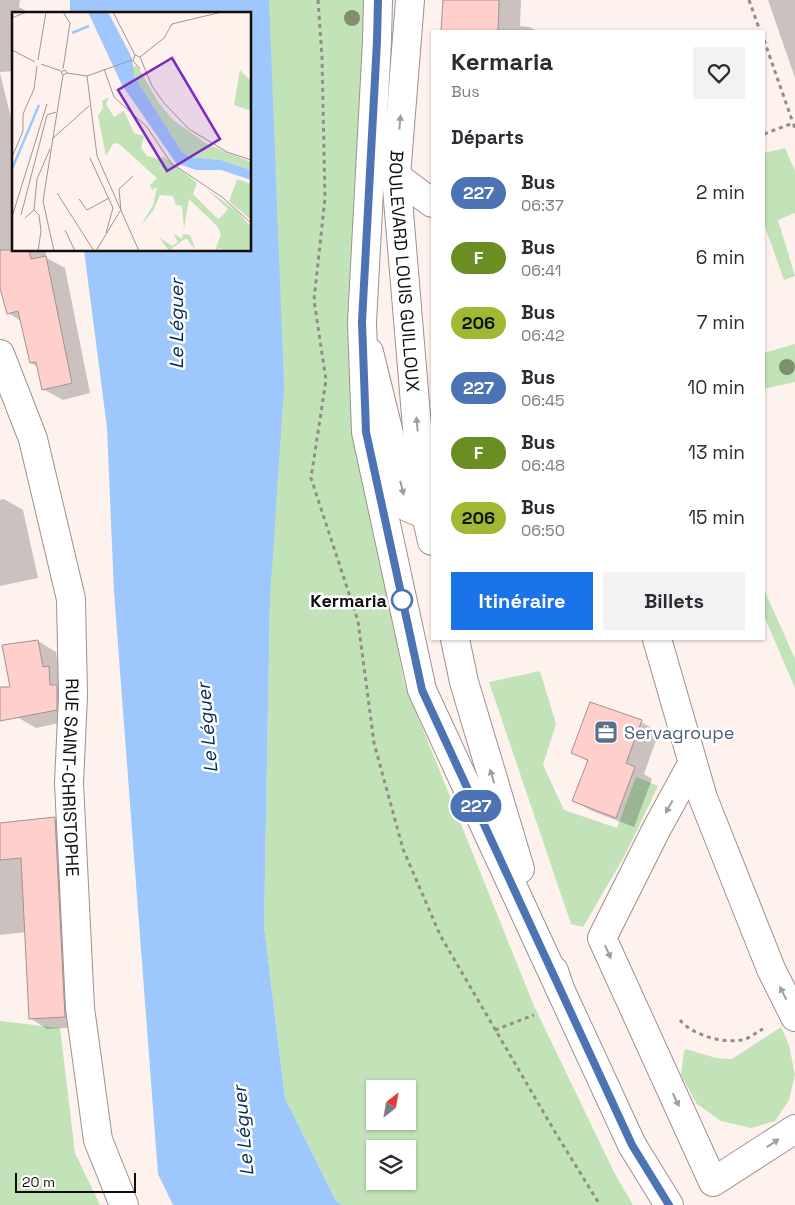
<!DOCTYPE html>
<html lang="fr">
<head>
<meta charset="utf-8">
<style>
	:root { --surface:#fff; --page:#f2f2f3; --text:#2b2b33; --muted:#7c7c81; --accent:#1a73e8 }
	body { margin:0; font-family:"Space Grotesk",sans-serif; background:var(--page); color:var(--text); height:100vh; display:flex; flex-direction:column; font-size:19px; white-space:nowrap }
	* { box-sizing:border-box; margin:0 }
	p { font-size:16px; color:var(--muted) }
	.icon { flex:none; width:28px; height:28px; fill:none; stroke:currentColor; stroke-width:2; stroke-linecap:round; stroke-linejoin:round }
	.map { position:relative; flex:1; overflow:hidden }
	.drawer { position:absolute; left:431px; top:30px; width:334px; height:610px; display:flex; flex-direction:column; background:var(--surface); border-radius:0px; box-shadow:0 1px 4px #0004 }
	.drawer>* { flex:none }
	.badge { padding:0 10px; border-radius:16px; font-size:18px; line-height:32px }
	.needle { width:32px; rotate:31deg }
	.fabs { position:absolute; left:366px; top:1080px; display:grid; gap:10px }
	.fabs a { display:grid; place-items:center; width:50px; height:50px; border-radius:0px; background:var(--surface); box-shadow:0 1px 4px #0004; font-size:25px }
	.scale { position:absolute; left:15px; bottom:12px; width:121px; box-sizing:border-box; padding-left:5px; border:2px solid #120d0c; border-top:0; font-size:14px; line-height:18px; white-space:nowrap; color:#120d0c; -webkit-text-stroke:4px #fff; paint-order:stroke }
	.map>.badge { position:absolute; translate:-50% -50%; box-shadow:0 0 0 2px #fff }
	h2 { padding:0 20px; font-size:19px; line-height:45px }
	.round { display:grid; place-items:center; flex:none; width:52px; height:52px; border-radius:0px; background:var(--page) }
	.headline { display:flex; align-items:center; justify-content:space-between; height:85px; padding:0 20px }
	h1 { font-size:24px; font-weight:600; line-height:38px }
	.button { display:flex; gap:10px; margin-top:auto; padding:10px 20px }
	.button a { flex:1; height:58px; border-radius:0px; background:var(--accent); color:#fff; font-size:20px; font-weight:600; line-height:58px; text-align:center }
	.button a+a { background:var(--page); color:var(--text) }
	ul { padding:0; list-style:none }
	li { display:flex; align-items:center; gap:15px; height:65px; padding:0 20px }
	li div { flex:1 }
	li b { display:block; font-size:19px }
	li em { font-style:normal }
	li .badge { min-width:55px; font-weight:700; text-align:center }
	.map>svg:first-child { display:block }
</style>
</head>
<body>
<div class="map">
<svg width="795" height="1205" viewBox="0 0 795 1205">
	<rect width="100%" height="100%" fill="#fef2ee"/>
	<path fill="#c1e3b7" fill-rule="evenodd" d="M 268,0 L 363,0 L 362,119 L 351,391 L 404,682 L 534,1006 L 615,1174 L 633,1205 L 342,1205 L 336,1201 L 285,1098 L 264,926 L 270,598 ZM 375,1089 L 408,1089 L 408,1121 L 375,1121 ZM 375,1149 L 408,1149 L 408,1181 L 375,1181 Z
		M 785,148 L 795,171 L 795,213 L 778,220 L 795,276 L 784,280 L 764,224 L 764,153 Z
		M 795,344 L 795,382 L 764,389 L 764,353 Z
		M 764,589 L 795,659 L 795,688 L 764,616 Z
		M 540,671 L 556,724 L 543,765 L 564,810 L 617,828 L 636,777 L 658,786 L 625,855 L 583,927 L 571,924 L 489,682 Z
		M 0,1021 L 60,1028 L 75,1153 L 100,1205 L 0,1205 Z
		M 781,1027 L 789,1045 L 795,1075 L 789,1100 L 775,1121 L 751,1128 L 721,1121 L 697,1104 L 681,1075 L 684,1051 L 686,1049 L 716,1058 L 732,1059 Z"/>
	<path fill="#9ec7fd" d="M 70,0 L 269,0 L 284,386 L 270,598 L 264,926 L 285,1098 L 336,1201 L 342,1205 L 173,1205 L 158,1174 L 114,592 L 107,428 L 84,250 L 250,250 L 250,14 L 70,14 Z"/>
	<path fill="#0003" d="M 0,0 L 20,0 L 19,7 L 26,11 L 25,14 L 14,14 L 14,71 L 0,72 Z
		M 444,0 L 521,0 L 520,26 L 529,27 L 537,31 L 442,31 Z
		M 768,0 L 795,0 L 795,78 Z
		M 0,73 L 12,122 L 14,123 L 14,250 L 45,250 L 47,258 L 65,268 L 90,393 L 63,400 L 43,389 L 38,367 L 31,363 L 21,321 L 8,313 L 0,282 Z
		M 4,499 L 23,510 L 38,578 L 0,586 L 0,500 Z
		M 38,641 L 56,652 L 69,721 L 36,728 L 17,717 Z
		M 641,722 L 659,732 L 644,774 L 652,779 L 634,827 L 592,811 L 574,801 L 589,762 L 572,752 Z
		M 54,819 L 72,829 L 82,1027 L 47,1029 L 30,1018 L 26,932 L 0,935 L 0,824 Z"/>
	<path fill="#fecfcb" stroke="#a29391" d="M 443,0 L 499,0 L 498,31 L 441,31 Z
		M 0,250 L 29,250 L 31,259 L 46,256 L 72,383 L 42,390 L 36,362 L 30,363 L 18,311 L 7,314 L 0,288 Z
		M 38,640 L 43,667 L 49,666 L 50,685 L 57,685 L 57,710 L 0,721 L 0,687 L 10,687 L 2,645 Z
		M 590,702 L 642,720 L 626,763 L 635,767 L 616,818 L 572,801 L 588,760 L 571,753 Z
		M 55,817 L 65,1017 L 29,1019 L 21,858 L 0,860 L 0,823 Z"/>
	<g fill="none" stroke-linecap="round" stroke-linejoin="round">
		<g stroke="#9f918c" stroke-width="30">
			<g id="minor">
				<path d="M 396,176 L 432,203"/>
				<path d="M 369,352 L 407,507 L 426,515 L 432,513"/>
				<path id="s1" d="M 0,354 L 33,439 L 71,599 L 73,696 L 69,783 L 80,1008 L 98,1140 L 124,1205"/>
				<path d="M 657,639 L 703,798 L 771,969 L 795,1017"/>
				<path d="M 692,764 L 656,830 L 602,938 L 713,1182 L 795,1129"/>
			</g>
		</g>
		<g stroke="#9f918c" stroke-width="30">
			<g id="major">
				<path d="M 378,0 L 377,41 L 362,322 L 366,432 L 422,690 L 560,989"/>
				<path id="s2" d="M 410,0 L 396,176 L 419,451 L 426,515 L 432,541"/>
				<path d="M 455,639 L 464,682 L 520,869"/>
				<path d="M 554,971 L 560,989 L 632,1145 L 669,1205"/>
			</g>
		</g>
		<path stroke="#958c8a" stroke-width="3" stroke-dasharray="4 4" stroke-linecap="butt" d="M 318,0 L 322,57 L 325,198 L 314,300 L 326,380 L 311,478 L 358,621 L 374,743 L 403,849 L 440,935 L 555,1132 L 600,1205
			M 749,0 L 760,31
			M 764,40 L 793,123
			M 764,134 L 793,123 L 795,128
			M 680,1020 C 693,1036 727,1045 746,1039 C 752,1036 757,1032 763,1029
			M 495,1030 L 534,1015"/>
		<use href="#minor" stroke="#fff" stroke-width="28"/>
		<use href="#major" stroke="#fff" stroke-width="28"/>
	</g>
	<g fill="#80906f">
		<circle cx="352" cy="18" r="8"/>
		<circle cx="787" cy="367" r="8"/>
	</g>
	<defs><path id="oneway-solid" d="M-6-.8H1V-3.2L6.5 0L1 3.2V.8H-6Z" transform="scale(1.25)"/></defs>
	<g fill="#a09e9e">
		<use href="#oneway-solid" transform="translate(400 122) rotate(-85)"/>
		<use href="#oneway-solid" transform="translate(417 424) rotate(-95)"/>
		<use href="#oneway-solid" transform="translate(402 488) rotate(76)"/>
		<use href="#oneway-solid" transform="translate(492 776) rotate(-107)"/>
		<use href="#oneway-solid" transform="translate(669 807) rotate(119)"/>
		<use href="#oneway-solid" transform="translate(608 952) rotate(66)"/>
		<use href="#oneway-solid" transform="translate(783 993) rotate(-117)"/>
		<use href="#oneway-solid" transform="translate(676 1100) rotate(65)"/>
		<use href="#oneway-solid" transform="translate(773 1143) rotate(-33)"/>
	</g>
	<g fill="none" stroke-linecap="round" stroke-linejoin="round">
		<g stroke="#fff" stroke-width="11">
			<path id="line" d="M 378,0 L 377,41 L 362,322 L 366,432 L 422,690 L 632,1145 L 669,1205"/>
		</g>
		<use href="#line" stroke="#4c74b5" stroke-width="8"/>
	</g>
	<defs>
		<g id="office-square" transform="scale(1.25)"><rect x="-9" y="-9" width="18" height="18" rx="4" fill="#5c6f8a" stroke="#fff"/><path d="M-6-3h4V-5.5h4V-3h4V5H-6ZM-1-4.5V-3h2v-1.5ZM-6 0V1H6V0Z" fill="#fff"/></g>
	</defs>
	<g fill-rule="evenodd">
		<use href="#office-square" x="606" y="732"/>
	</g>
	<circle fill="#fff" stroke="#4c74b5" stroke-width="2.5" cx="402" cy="600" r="10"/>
	<g text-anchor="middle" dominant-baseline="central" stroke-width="5" stroke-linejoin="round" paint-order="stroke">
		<g font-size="18" fill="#120d0c" stroke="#fff">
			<text stroke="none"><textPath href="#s2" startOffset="272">BOULEVARD LOUIS GUILLOUX</textPath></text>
			<text stroke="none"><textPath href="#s1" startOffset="434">RUE SAINT-CHRISTOPHE</textPath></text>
		</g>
		<g font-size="18" font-weight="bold" fill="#120d0c" stroke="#fff" text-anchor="end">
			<text x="387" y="600">Kermaria</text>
		</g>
		<g font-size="18" fill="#4e5e75" stroke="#fff" text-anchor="start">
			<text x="624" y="732">Servagroupe</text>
		</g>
		<g font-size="19" font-style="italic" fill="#012a59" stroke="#fff">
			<text transform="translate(176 324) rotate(-90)">Le Léguer</text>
			<text transform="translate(207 728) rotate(-95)">Le Léguer</text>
			<text transform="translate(243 1131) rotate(-95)">Le Léguer</text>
		</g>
	</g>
	<g transform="translate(12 12)">
		<rect width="239" height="239" fill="#fef2ee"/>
		<path d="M 120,54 L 126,55 L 146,90 L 161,108 L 195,132 L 239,150 L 239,158 L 209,148 L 177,145 L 170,140 L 122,64 ZM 228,58 L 239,69 L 239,99 L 222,93 ZM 97,85 L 94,92 L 102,105 L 112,99 L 122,121 L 132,124 L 129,136 L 135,144 L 146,147 L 152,145 L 185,171 L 181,182 L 203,204 L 207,207 L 216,197 L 195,177 L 226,200 L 239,215 L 239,239 L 210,239 L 208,236 L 203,239 L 209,222 L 205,214 L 177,187 L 172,217 L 170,194 L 164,193 L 161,184 L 148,183 L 141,199 L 129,213 L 141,193 L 145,175 L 140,178 L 138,173 L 145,166 L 106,131 L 101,132 L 94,144 L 86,104 L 91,96 L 90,89 ZM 225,167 L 239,172 L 239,208 L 217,189 ZM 161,221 L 170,227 L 171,222 L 178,223 L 184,239 L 174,226 L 157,239 L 147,225 L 160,234 L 166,230 Z" fill="#c1e3b7"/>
		<path d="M 76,0 L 96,0 L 120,46 L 122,64 L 170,140 L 177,145 L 209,148 L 239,158 L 239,168 L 209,158 L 184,158 L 164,151 L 110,73 Z" fill="#9ec7fd"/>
		<path fill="none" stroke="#9ec7fd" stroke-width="2.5" d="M 60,21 L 77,14M 0,157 L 27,93"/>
		<path fill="none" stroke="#a09694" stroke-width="1" d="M 51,0 L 58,11 L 51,57M 101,0 L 123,43M 0,6 L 14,0M 160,12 L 210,0M 0,38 L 23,50M 123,43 L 128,45 L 140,74 L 152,91 L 177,117 L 215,140 L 239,148M 123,43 L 121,49 L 128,57M 128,45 L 152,26 L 160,12M 26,48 L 34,0M 29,52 L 49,59M 92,57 L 102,85 L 135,115 L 159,151 L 210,185 L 239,211M 55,61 L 75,64 L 120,48M 75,64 L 85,144 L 127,239M 40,127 L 77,94M 0,145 L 11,119 L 11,102 L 22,77 L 25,54M 78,146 L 101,196 L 94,221M 45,181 L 82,239M 67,187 L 75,198 L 97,186M 22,198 L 27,203 L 29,219 L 26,239M 109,199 L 107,177 L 121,164M 9,203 L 35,103 L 44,100M 0,205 L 35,92M 13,206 L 22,198 L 25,167 L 38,137M 53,218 L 63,239M 42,239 L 31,189 L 51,63 L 49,60 L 53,58 L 55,61 L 51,63M 84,239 L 108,199"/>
		<path fill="#7b2cbf" fill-opacity="0.15" stroke="#7b2cbf" stroke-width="2.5" d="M 160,46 L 208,127 L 155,159 L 106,78 Z"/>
		<rect width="239" height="239" fill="none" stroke="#120d0c" stroke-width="2.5"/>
	</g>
</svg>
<div class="fabs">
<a><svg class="needle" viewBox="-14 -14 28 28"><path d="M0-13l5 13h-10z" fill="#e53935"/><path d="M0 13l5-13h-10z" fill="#7c7c81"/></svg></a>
<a><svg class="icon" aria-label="layers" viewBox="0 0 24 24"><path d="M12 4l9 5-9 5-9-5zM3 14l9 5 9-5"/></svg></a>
</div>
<div class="scale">20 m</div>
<b class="badge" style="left:476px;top:806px;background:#4c74b5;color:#fff">227</b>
<section class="drawer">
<div class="headline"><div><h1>Kermaria</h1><p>Bus</p></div><a class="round"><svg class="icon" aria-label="heart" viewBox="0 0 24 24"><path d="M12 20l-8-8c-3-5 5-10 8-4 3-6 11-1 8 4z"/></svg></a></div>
<h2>Départs</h2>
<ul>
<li><span class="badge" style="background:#4c74b5;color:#fff">227</span><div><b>Bus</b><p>06:37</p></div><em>2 min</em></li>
<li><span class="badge" style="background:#6b8e23;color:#fff">F</span><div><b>Bus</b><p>06:41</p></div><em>6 min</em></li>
<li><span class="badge" style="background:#9fb935;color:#111">206</span><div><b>Bus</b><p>06:42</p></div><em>7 min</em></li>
<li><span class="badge" style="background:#4c74b5;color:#fff">227</span><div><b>Bus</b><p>06:45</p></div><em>10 min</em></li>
<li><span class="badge" style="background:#6b8e23;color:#fff">F</span><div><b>Bus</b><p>06:48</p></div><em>13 min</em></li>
<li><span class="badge" style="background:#9fb935;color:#111">206</span><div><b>Bus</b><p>06:50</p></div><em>15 min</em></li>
</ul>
<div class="button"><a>Itinéraire</a><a>Billets</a></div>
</section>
</div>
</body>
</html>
